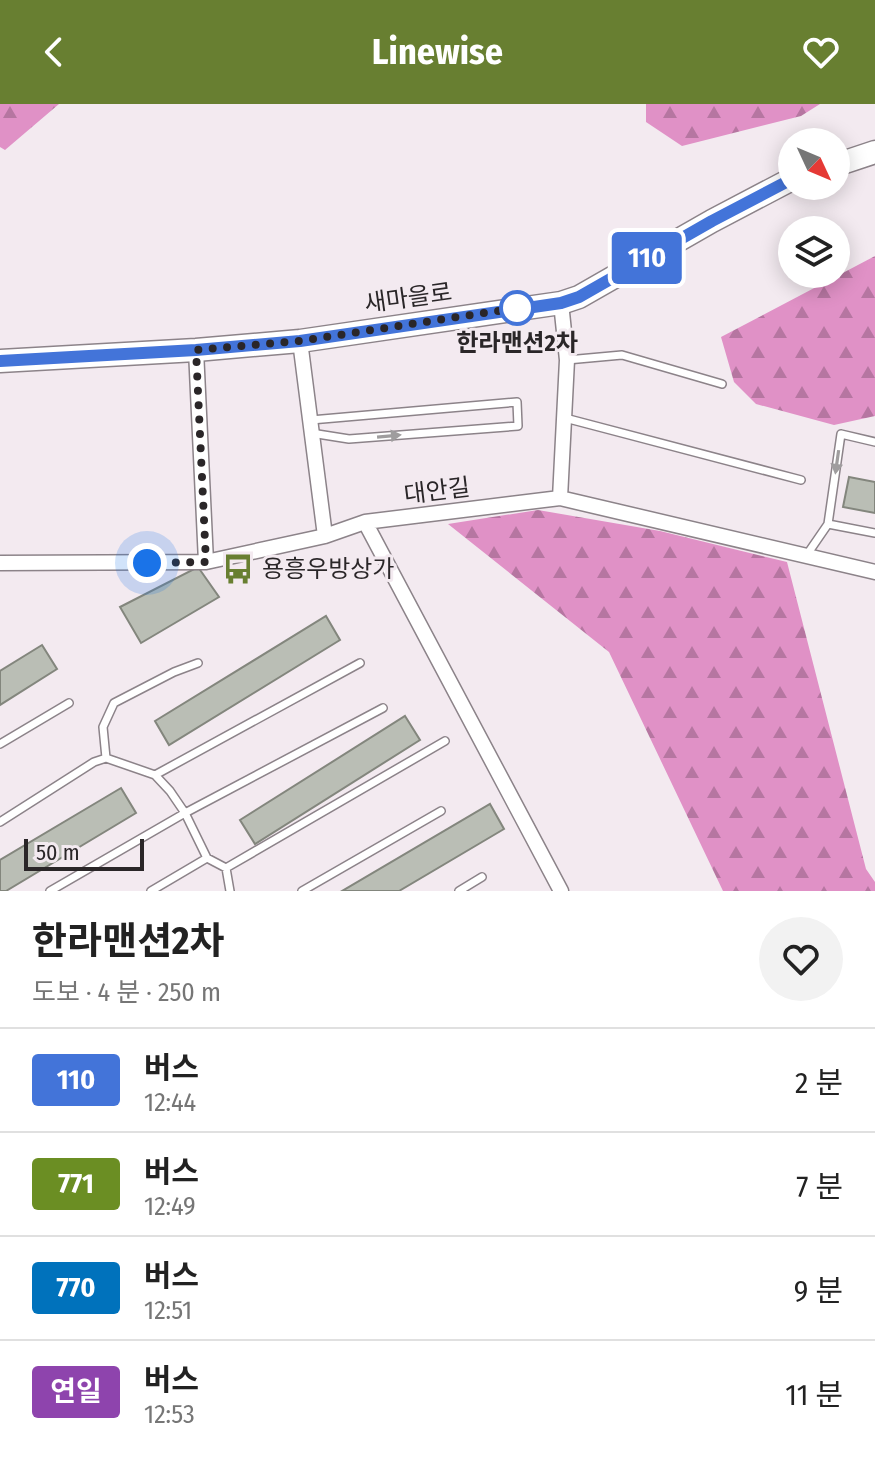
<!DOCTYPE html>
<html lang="ko">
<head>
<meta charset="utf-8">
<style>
	:root { --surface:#fff; --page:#f2f2f2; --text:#222; --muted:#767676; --line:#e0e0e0; --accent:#687f31 }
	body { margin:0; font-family:"Fira Sans Condensed","Noto Sans KR",sans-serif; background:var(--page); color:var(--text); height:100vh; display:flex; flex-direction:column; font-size:30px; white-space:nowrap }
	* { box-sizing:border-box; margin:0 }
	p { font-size:26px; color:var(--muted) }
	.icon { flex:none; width:44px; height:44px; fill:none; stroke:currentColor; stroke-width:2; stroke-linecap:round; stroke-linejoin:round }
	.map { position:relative; height:787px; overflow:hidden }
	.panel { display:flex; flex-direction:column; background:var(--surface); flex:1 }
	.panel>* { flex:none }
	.badge { padding:0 16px; border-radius:6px; font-size:28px; line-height:52px }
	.needle { width:52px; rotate:134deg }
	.tools { position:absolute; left:778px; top:24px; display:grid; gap:16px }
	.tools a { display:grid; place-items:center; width:72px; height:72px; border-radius:50%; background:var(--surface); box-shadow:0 4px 20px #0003; font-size:40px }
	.scale { position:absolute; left:24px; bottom:20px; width:120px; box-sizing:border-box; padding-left:8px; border:4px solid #2a2628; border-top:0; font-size:22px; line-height:28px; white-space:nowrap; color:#2a2628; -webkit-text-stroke:6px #f3eaf0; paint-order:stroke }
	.you { position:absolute; width:40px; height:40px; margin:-20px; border:6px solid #fff; border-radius:50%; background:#1a73e8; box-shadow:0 0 0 12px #1a73e833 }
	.map>.badge { position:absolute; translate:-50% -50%; box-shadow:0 0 0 4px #fff }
	.round { display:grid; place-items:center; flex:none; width:84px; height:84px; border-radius:42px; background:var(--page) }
	.head { display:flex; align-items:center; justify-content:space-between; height:136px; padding:0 32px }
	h1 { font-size:38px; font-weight:700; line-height:60px }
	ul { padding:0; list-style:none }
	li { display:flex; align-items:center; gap:24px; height:104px; padding:0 32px; border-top:2px solid var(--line) }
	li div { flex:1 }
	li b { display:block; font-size:30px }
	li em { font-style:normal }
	li .badge { min-width:88px; font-weight:700; text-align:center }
	header { display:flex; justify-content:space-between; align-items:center; height:104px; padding:0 32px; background:var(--accent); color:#fff; font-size:36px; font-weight:700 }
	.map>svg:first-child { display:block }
</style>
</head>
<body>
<header><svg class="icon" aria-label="back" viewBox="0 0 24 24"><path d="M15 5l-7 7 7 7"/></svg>Linewise<svg class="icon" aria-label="heart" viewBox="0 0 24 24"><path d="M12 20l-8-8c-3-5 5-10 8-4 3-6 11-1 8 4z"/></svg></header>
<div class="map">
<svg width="875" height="787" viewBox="0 0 875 787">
	<defs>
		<pattern id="forest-firs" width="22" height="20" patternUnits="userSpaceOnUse" patternTransform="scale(2)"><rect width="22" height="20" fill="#e091c6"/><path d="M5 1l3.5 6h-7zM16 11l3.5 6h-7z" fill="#b676a1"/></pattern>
	</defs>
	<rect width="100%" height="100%" fill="#f3eaf0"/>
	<path fill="url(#forest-firs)" d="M 0,0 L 59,0 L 5,46 L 0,43 Z
		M 646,0 L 820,0 L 801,12 L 682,42 L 646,18 Z
		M 875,152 L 875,312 L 834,321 L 756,300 L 734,278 L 721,233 Z
		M 538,406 L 660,427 L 787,458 L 866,765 L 875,778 L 875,787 L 723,787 L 609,548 L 448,420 Z"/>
	<path fill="#babeb5" stroke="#83867d" stroke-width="2" d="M 849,373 L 875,378 L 875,409 L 843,403 Z
		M 198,463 L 219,493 L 141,539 L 120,503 Z
		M 326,512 L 340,536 L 169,641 L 155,617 Z
		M 42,541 L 57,565 L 0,601 L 0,567 Z
		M 405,612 L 420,636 L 255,740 L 240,716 Z
		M 121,684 L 136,709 L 6,787 L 0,787 L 0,756 Z
		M 490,700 L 504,725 L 399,787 L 342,787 Z"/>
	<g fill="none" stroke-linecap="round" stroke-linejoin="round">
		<g stroke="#8c8389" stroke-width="10">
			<path id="service" d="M 567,256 L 622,251 L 722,280
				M 565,314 L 801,376
				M 311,316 L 517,298 L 518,322 L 349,335 L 311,329
				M 828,420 L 875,429
				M 806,452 L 828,420 L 841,330 L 875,338
				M 0,640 L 69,599
				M 106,654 L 155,671 L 170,687 L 185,709 L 207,754 L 226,764 L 230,787
				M 155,671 L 360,559
				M 0,718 L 94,658 L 106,654 L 103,623 L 114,599 L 174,568 L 198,559
				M 226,764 L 445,637
				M 50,787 L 185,709 L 383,604
				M 151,787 L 207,754
				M 302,787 L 441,707
				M 459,787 L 482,773"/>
		</g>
		<g stroke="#8c8389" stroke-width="17">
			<path id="minor" d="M 300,237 L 325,432
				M 196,246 L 206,458
				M 560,394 L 567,256 L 561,199
				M 365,418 L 561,787
				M 0,459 L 206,458 L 325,432 L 365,418 L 560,394 L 875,468"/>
		</g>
		<g stroke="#8c8389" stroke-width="25">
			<path id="primary" d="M 836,61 L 875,48
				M 0,257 L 196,246 L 300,237 L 561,199 L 579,193 L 712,117 L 792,75"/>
		</g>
		<use href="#service" stroke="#fff" stroke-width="7"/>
		<use href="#minor" stroke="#fff" stroke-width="14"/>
		<use href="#primary" stroke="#fff" stroke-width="22"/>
	</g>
	<defs><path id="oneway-solid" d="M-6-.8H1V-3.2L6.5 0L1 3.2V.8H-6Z" transform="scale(2)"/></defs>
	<g fill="#9f9d9e">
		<use href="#oneway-solid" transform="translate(389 332) rotate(-5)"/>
		<use href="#oneway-solid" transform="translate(837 358) rotate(98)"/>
	</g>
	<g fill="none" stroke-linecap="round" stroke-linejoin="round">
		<g stroke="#fff" stroke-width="18">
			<path id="line" d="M 0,257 L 196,246 L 300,237 L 561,199 L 579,193 L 712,117 L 792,75"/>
		</g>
		<use href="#line" stroke="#4374d9" stroke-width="12"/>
		<path stroke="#2a2628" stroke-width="8" stroke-dasharray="0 14.4" d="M 147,459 L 206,458 L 196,246 L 300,237 L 517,204"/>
	</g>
	<defs>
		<g id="bus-bare" transform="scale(2.4)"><path d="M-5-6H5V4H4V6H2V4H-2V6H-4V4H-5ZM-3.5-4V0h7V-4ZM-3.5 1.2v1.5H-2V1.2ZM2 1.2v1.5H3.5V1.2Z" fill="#687f31" stroke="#f3eaf0" stroke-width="2.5" paint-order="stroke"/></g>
	</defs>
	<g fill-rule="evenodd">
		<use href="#bus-bare" x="238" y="465"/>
	</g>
	<circle fill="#fff" stroke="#4374d9" stroke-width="4" cx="517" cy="204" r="16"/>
	<g text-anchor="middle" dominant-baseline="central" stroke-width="6" stroke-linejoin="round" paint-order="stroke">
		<g font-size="24" fill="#2a2628" stroke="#f3eaf0">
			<text transform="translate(408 194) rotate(-8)">새마을로</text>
			<text transform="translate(437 387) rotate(-7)">대안길</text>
		</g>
		<g font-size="24" font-weight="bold" fill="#2a2628" stroke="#f3eaf0">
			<text x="517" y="239">한라맨션2차</text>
		</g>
		<g font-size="24" fill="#2a2628" stroke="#f3eaf0" text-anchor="start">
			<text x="262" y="465">용흥우방상가</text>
		</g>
	</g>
</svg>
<div class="tools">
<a><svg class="needle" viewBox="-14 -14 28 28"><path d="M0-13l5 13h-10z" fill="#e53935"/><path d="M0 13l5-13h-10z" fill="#767676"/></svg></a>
<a><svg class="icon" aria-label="layers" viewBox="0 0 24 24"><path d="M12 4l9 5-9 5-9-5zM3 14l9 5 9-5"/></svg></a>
</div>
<div class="scale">50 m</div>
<div class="you" style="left:147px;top:459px"></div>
<b class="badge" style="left:647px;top:154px;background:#4374d9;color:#fff">110</b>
</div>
<section class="panel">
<div class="head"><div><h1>한라맨션2차</h1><p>도보 · 4 분 · 250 m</p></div><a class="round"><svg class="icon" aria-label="heart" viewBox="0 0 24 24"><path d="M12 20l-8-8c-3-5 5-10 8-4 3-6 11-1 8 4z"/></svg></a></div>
<ul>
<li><span class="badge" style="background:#4374d9;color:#fff">110</span><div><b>버스</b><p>12:44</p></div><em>2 분</em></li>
<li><span class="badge" style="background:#6b8e23;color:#fff">771</span><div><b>버스</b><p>12:49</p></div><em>7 분</em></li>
<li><span class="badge" style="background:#0072bc;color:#fff">770</span><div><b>버스</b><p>12:51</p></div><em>9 분</em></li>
<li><span class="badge" style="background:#8e44ad;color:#fff">연일</span><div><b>버스</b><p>12:53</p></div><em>11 분</em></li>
</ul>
</section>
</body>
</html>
